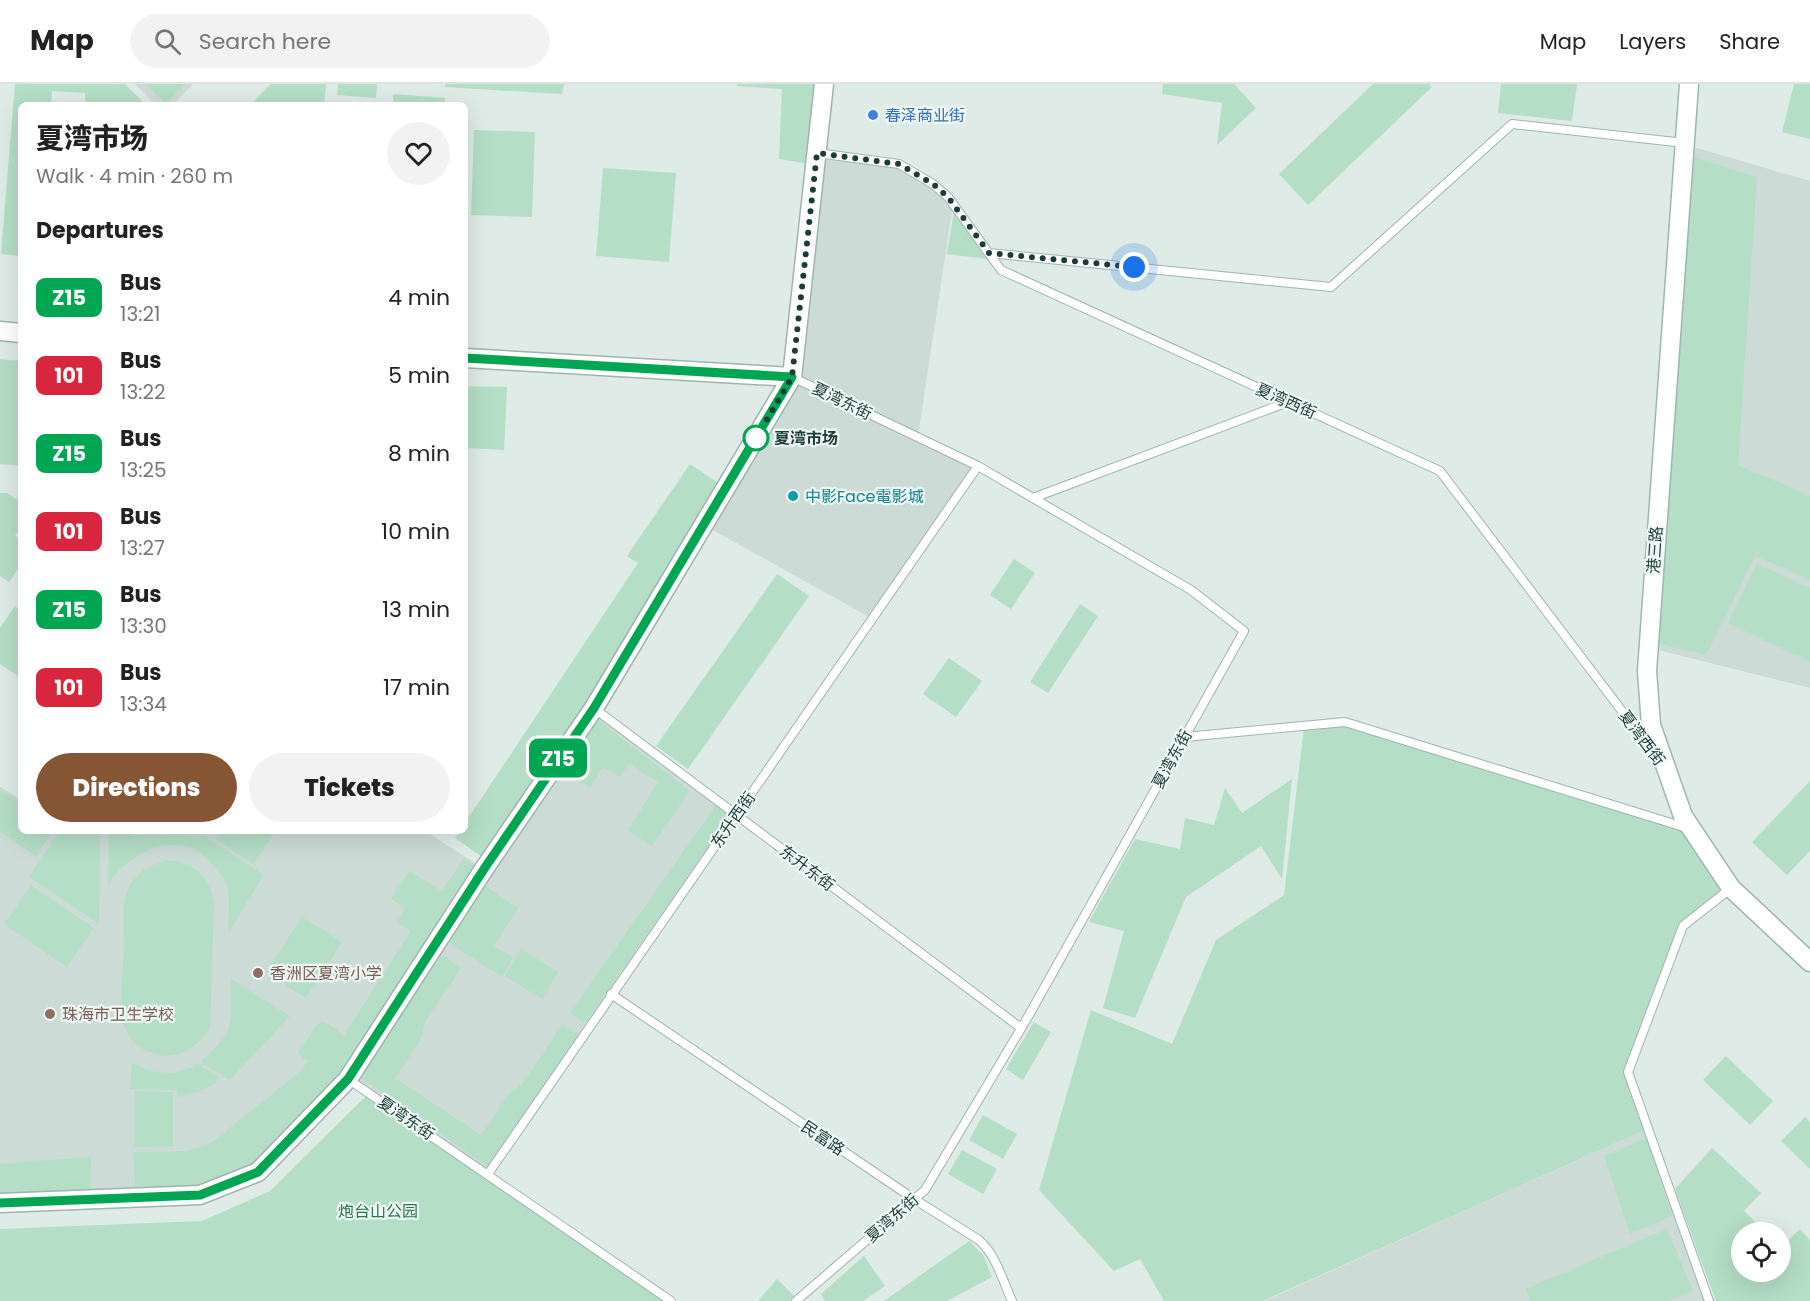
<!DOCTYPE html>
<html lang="en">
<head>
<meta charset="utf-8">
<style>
	:root { --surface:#fff; --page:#f2f2f2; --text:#222; --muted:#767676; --line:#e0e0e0; --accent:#855534 }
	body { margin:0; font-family:Poppins,"Noto Sans SC",sans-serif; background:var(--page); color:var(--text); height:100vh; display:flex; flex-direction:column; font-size:22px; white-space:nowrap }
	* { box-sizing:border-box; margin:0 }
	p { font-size:20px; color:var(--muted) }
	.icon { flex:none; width:33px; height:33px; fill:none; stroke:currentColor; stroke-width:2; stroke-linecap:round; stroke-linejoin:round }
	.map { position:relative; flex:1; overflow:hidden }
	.panel { position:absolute; left:18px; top:18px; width:450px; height:732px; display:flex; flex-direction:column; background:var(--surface); border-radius:9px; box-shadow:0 6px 24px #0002 }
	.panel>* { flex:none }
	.badge { padding:0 12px; border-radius:9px; font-size:21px; line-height:39px }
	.fabs { position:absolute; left:1731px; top:1138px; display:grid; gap:12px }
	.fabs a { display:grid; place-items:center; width:60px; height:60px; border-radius:50%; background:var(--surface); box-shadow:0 6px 24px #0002; font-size:30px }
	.you { position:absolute; width:30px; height:30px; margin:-15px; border:4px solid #fff; border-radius:50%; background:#1a73e8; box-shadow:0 0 0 9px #1a73e833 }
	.map>.badge { position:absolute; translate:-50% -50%; box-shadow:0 0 0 3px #fff }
	h2 { padding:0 18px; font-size:22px; line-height:54px }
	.round { display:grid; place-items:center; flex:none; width:63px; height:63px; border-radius:32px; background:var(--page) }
	.headline { display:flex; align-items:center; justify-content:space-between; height:102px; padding:0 18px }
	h1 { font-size:28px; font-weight:800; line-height:45px }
	.cta { display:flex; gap:12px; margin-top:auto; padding:12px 18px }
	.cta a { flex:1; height:69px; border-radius:36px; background:var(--accent); color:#fff; font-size:24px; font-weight:800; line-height:69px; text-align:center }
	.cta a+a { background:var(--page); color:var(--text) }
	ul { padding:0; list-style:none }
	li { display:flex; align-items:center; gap:18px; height:78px; padding:0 18px }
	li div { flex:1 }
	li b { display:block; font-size:22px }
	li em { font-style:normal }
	li .badge { min-width:66px; font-weight:700; text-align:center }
	header { display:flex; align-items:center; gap:36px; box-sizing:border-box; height:84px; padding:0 30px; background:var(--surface); border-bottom:2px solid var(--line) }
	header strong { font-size:28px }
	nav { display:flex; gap:33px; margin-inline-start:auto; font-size:21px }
	.search { width:420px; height:54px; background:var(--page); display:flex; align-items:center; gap:15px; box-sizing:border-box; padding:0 21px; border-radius:33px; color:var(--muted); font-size:22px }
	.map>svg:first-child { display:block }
</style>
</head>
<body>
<header>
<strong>Map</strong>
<div class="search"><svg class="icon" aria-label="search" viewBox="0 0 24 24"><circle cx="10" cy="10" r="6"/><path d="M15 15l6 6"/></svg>Search here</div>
<nav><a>Map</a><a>Layers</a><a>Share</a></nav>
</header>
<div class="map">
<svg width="1810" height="1217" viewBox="0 0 1810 1217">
	<rect width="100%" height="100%" fill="#deebe7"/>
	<path fill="#ccdbd6" d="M 135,0 L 193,0 L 173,21 L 156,21 Z
		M 1687,61 L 1810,97 L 1810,604 L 1650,564 Z
		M 818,69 L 899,81 L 933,100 L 953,120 L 918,352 L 793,292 Z
		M 793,294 L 976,383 L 871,534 L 704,441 Z
		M 594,625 L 735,731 L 488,1087 L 350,994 L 199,1110 L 0,1118 L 0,702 L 21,716 L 21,747 L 425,747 L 484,785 Z
		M 1647,1045 L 1708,1217 L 1265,1217 Z"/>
	<path fill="#b4dec6" d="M 15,0 L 125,0 L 146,21 L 85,21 L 85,9 L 52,7 L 51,21 L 21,21 L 21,172 L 1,170 Z
		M 146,0 L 185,0 L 166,20 Z
		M 271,0 L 326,0 L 324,21 L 250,21 Z
		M 338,0 L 377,0 L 376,14 L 337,11 Z
		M 445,0 L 564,0 L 562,10 L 445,3 Z
		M 737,0 L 818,0 L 810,80 L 779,75 L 782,5 L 737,2 Z
		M 1163,0 L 1234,0 L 1256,24 L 1217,61 L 1222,19 L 1162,10 Z
		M 1373,0 L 1429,0 L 1432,3 L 1308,121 L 1279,90 Z
		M 1501,0 L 1577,0 L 1572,37 L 1498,29 Z
		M 1794,0 L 1810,0 L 1810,55 L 1782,48 Z
		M 393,10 L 445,14 L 445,21 L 393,21 Z
		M 474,46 L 535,48 L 532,133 L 471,131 Z
		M 1693,73 L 1757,93 L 1738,381 L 1810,412 L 1810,496 L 1755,472 L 1706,571 L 1656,559 Z
		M 603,84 L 676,89 L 669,178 L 596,172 Z
		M 954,127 L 987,175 L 947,170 Z
		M 0,275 L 21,277 L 21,382 L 0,380 Z
		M 465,302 L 507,303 L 504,366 L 465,364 Z
		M 690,380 L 721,401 L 586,622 L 481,772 L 455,754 L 460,747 L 465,747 L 465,739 L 638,479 L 627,472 Z
		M 0,409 L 7,409 L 21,418 L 21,443 L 15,452 L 21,456 L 21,480 L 9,498 L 0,492 Z
		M 1014,475 L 1035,489 L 1011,525 L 990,511 Z
		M 1757,480 L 1810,504 L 1810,578 L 1728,539 Z
		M 777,490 L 809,512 L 688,685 L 656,662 Z
		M 1080,520 L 1098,532 L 1048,609 L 1030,598 Z
		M 15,522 L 21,527 L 21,594 L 0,580 L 0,544 Z
		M 949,574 L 982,597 L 956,633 L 923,610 Z
		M 593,632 L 690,707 L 652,762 L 628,746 L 658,698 L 629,680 L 620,693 L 603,683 L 590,704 L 558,682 Z
		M 1345,640 L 1691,746 L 1730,804 L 1683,841 L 1627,988 L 1647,1045 L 1263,1217 L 1164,1217 L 1140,1175 L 1114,1187 L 1039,1106 L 1091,926 L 1172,960 L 1216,856 L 1284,811 L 1304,644 Z
		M 1292,695 L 1282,795 L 1261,762 L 1186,813 L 1135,934 L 1103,924 L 1124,847 L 1089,838 L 1135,755 L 1180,765 L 1185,734 L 1214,741 L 1225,704 L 1242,729 Z
		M 1810,697 L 1810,767 L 1787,791 L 1752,758 Z
		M 0,706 L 21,719 L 21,747 L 53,747 L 36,772 L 0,748 Z
		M 716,721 L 730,731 L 585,939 L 570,929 Z
		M 60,747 L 100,751 L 99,840 L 29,793 Z
		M 109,747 L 132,747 L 133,751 L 204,752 L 264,791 L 228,849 C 228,835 231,816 227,802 C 224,792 216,783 208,776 C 175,744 130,769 108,800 Z
		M 222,747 L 275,747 L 254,780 L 216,756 Z
		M 463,775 L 475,782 L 345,992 L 245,1089 L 198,1106 L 135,1106 L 134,1068 L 187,1067 L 211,1059 L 300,988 L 308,977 L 298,970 L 315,943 L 323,937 L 344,951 L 411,847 L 396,838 L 405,824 L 391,815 L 409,787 L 442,807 Z
		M 166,776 C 193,778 210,791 214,819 L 210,945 C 195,966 172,979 147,967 C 138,963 131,957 127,948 C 124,943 123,937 122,931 C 121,908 123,884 124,861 C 124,844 121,822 128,806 C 136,788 148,782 166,776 Z
		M 480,799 L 518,824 L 494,862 L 513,874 L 502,893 L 443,855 Z
		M 31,801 L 94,844 L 67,883 L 4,840 Z
		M 302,833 L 342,858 L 306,914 L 266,888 Z
		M 521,865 L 558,888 L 542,915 L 505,892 Z
		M 435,866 L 461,884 L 426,936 L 419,958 L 395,994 L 481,1051 L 509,1010 L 522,1000 L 562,941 L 579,951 L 488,1083 L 357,991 Z
		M 231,895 L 290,932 L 230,996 L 201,978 C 236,945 232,941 231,895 Z
		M 1034,938 L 1051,948 L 1023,996 L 1006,985 Z
		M 1726,972 L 1773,1017 L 1750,1041 L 1703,996 Z
		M 132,979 C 158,991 171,994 198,980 L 220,994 C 207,1007 195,1009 177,1013 L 177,1006 L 130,1005 Z
		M 135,1007 L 173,1008 L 173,1063 L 135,1063 Z
		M 367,1011 L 667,1217 L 0,1217 L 0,1145 L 202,1137 L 270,1107 Z
		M 983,1031 L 1017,1050 L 1003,1075 L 969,1056 Z
		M 1805,1033 L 1810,1038 L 1810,1085 L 1781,1057 Z
		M 1647,1054 L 1672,1132 L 1630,1150 L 1604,1072 Z
		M 1712,1064 L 1761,1109 L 1744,1127 L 1767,1149 L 1742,1149 L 1742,1188 L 1780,1188 L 1781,1163 L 1800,1145 L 1810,1156 L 1810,1217 L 1716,1217 L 1675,1105 Z
		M 962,1066 L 997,1085 L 983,1110 L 948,1090 Z
		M 91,1073 L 90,1110 L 0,1120 L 0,1080 Z
		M 1667,1145 L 1693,1207 L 1669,1217 L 1530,1217 L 1526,1205 Z
		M 969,1157 L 983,1171 L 992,1193 L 947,1217 L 884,1217 Z
		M 864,1172 L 885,1202 L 863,1217 L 825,1217 L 821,1210 Z
		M 777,1195 L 795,1213 L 791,1217 L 758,1217 Z"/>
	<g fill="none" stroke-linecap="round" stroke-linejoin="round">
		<g stroke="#a1b3af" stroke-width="10">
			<path id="service" d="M 817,69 L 899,80 L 933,100 L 948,113 L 1001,186 L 1440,387 L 1656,672
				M 989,169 L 1331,203 L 1512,40 L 1685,59
				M 792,293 L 978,382 L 1191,506 L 1244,547 L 1029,931 L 925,1106 L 796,1217
				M 1033,414 L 1288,318
				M 595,625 L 1021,944
				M 1185,653 L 1345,638 L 1687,744
				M 611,910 L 914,1115 L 979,1156 C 996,1171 1003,1197 1012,1217
				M 348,995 L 671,1217
				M 488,1090 L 978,382
				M 1709,1217 L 1628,988 L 1683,842 L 1731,804"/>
		</g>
		<g stroke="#a1b3af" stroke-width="21">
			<path id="tertiary" d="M 0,247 L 21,249
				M 465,274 L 792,293
				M 0,1119 L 200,1111 L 258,1088 L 348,995 L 484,785 L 594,624 L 792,293 L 824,0"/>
		</g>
		<g stroke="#9cb7b2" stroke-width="21">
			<path id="secondary" d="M 1689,0 L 1647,587 L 1651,641 L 1683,732 L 1731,804 L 1810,878"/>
		</g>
		<use href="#service" stroke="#fff" stroke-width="8"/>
		<use href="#tertiary" stroke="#fff" stroke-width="18"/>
		<use href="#secondary" stroke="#fff" stroke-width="18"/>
	</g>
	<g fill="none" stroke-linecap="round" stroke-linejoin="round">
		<g stroke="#fff" stroke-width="14">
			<path id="line" d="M 0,1119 L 200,1111 L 258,1088 L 348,995 L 484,785 L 594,624 L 792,293 L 465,274"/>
		</g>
		<use href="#line" stroke="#00a651" stroke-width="9"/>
		<path stroke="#1e3b38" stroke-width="6" stroke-dasharray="0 10.8" d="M 756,354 L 792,293 L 817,69 L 899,80 L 933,100 L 948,113 L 989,169 L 1134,183"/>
	</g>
	<circle fill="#3f7fe0" stroke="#eef7f4" stroke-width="2" cx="873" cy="31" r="6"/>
	<circle fill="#fff" stroke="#00a651" stroke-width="3" cx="756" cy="354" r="12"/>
	<circle fill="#0f9aa8" stroke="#eef7f4" stroke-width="2" cx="793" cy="412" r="6"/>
	<g fill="#8d6e63" stroke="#eef7f4" stroke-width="2">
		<circle cx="258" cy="889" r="6"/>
		<circle cx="50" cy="930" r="6"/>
	</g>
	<g text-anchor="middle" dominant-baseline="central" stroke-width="4.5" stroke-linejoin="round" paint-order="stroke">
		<g font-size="16" fill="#366cbe" stroke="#eef7f4" text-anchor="start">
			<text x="885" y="31">春泽商业街</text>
		</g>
		<g font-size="16" fill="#1e3b38" stroke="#eef7f4">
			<text transform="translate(842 317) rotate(26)">夏湾东街</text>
			<text transform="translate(1286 317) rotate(24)">夏湾西街</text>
			<text transform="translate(1655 466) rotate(-86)">港三路</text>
			<text transform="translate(1642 654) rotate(53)">夏湾西街</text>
			<text transform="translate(1172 675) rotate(-61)">夏湾东街</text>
			<text transform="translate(733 736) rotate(-55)">东升西街</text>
			<text transform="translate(807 784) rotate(37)">东升东街</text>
			<text transform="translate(406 1034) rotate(34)">夏湾东街</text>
			<text transform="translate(823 1054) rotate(34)">民富路</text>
			<text transform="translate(892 1134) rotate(-41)">夏湾东街</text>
		</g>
		<g font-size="16" font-weight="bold" fill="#1e3b38" stroke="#eef7f4" text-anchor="start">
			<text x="774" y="354">夏湾市场</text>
		</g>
		<g font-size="16" fill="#0d838f" stroke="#eef7f4" text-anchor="start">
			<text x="805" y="412">中影Face電影城</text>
		</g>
		<g font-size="16" fill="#785e54" stroke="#eef7f4" text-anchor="start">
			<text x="270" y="889">香洲区夏湾小学</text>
			<text x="62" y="930">珠海市卫生学校</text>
		</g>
		<g font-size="16" fill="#257551" stroke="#eef7f4">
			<text x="378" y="1127">炮台山公园</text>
		</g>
	</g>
</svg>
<div class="fabs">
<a><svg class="icon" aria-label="locate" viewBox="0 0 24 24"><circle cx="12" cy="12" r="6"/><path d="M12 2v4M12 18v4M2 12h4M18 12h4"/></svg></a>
</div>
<div class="you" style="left:1134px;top:183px"></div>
<b class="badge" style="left:558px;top:674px;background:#00a651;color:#fff">Z15</b>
<section class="panel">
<div class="headline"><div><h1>夏湾市场</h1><p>Walk · 4 min · 260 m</p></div><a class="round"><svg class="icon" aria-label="heart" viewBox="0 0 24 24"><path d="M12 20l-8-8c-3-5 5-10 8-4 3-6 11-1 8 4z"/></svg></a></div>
<h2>Departures</h2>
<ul>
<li><span class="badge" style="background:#00a651;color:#fff">Z15</span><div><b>Bus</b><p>13:21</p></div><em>4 min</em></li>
<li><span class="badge" style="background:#d7263d;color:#fff">101</span><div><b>Bus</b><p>13:22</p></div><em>5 min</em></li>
<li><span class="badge" style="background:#00a651;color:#fff">Z15</span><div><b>Bus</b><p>13:25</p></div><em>8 min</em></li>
<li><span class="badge" style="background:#d7263d;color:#fff">101</span><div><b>Bus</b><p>13:27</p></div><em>10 min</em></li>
<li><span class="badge" style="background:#00a651;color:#fff">Z15</span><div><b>Bus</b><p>13:30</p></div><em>13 min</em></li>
<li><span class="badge" style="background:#d7263d;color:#fff">101</span><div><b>Bus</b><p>13:34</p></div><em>17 min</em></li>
</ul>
<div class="cta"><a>Directions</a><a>Tickets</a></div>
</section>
</div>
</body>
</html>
